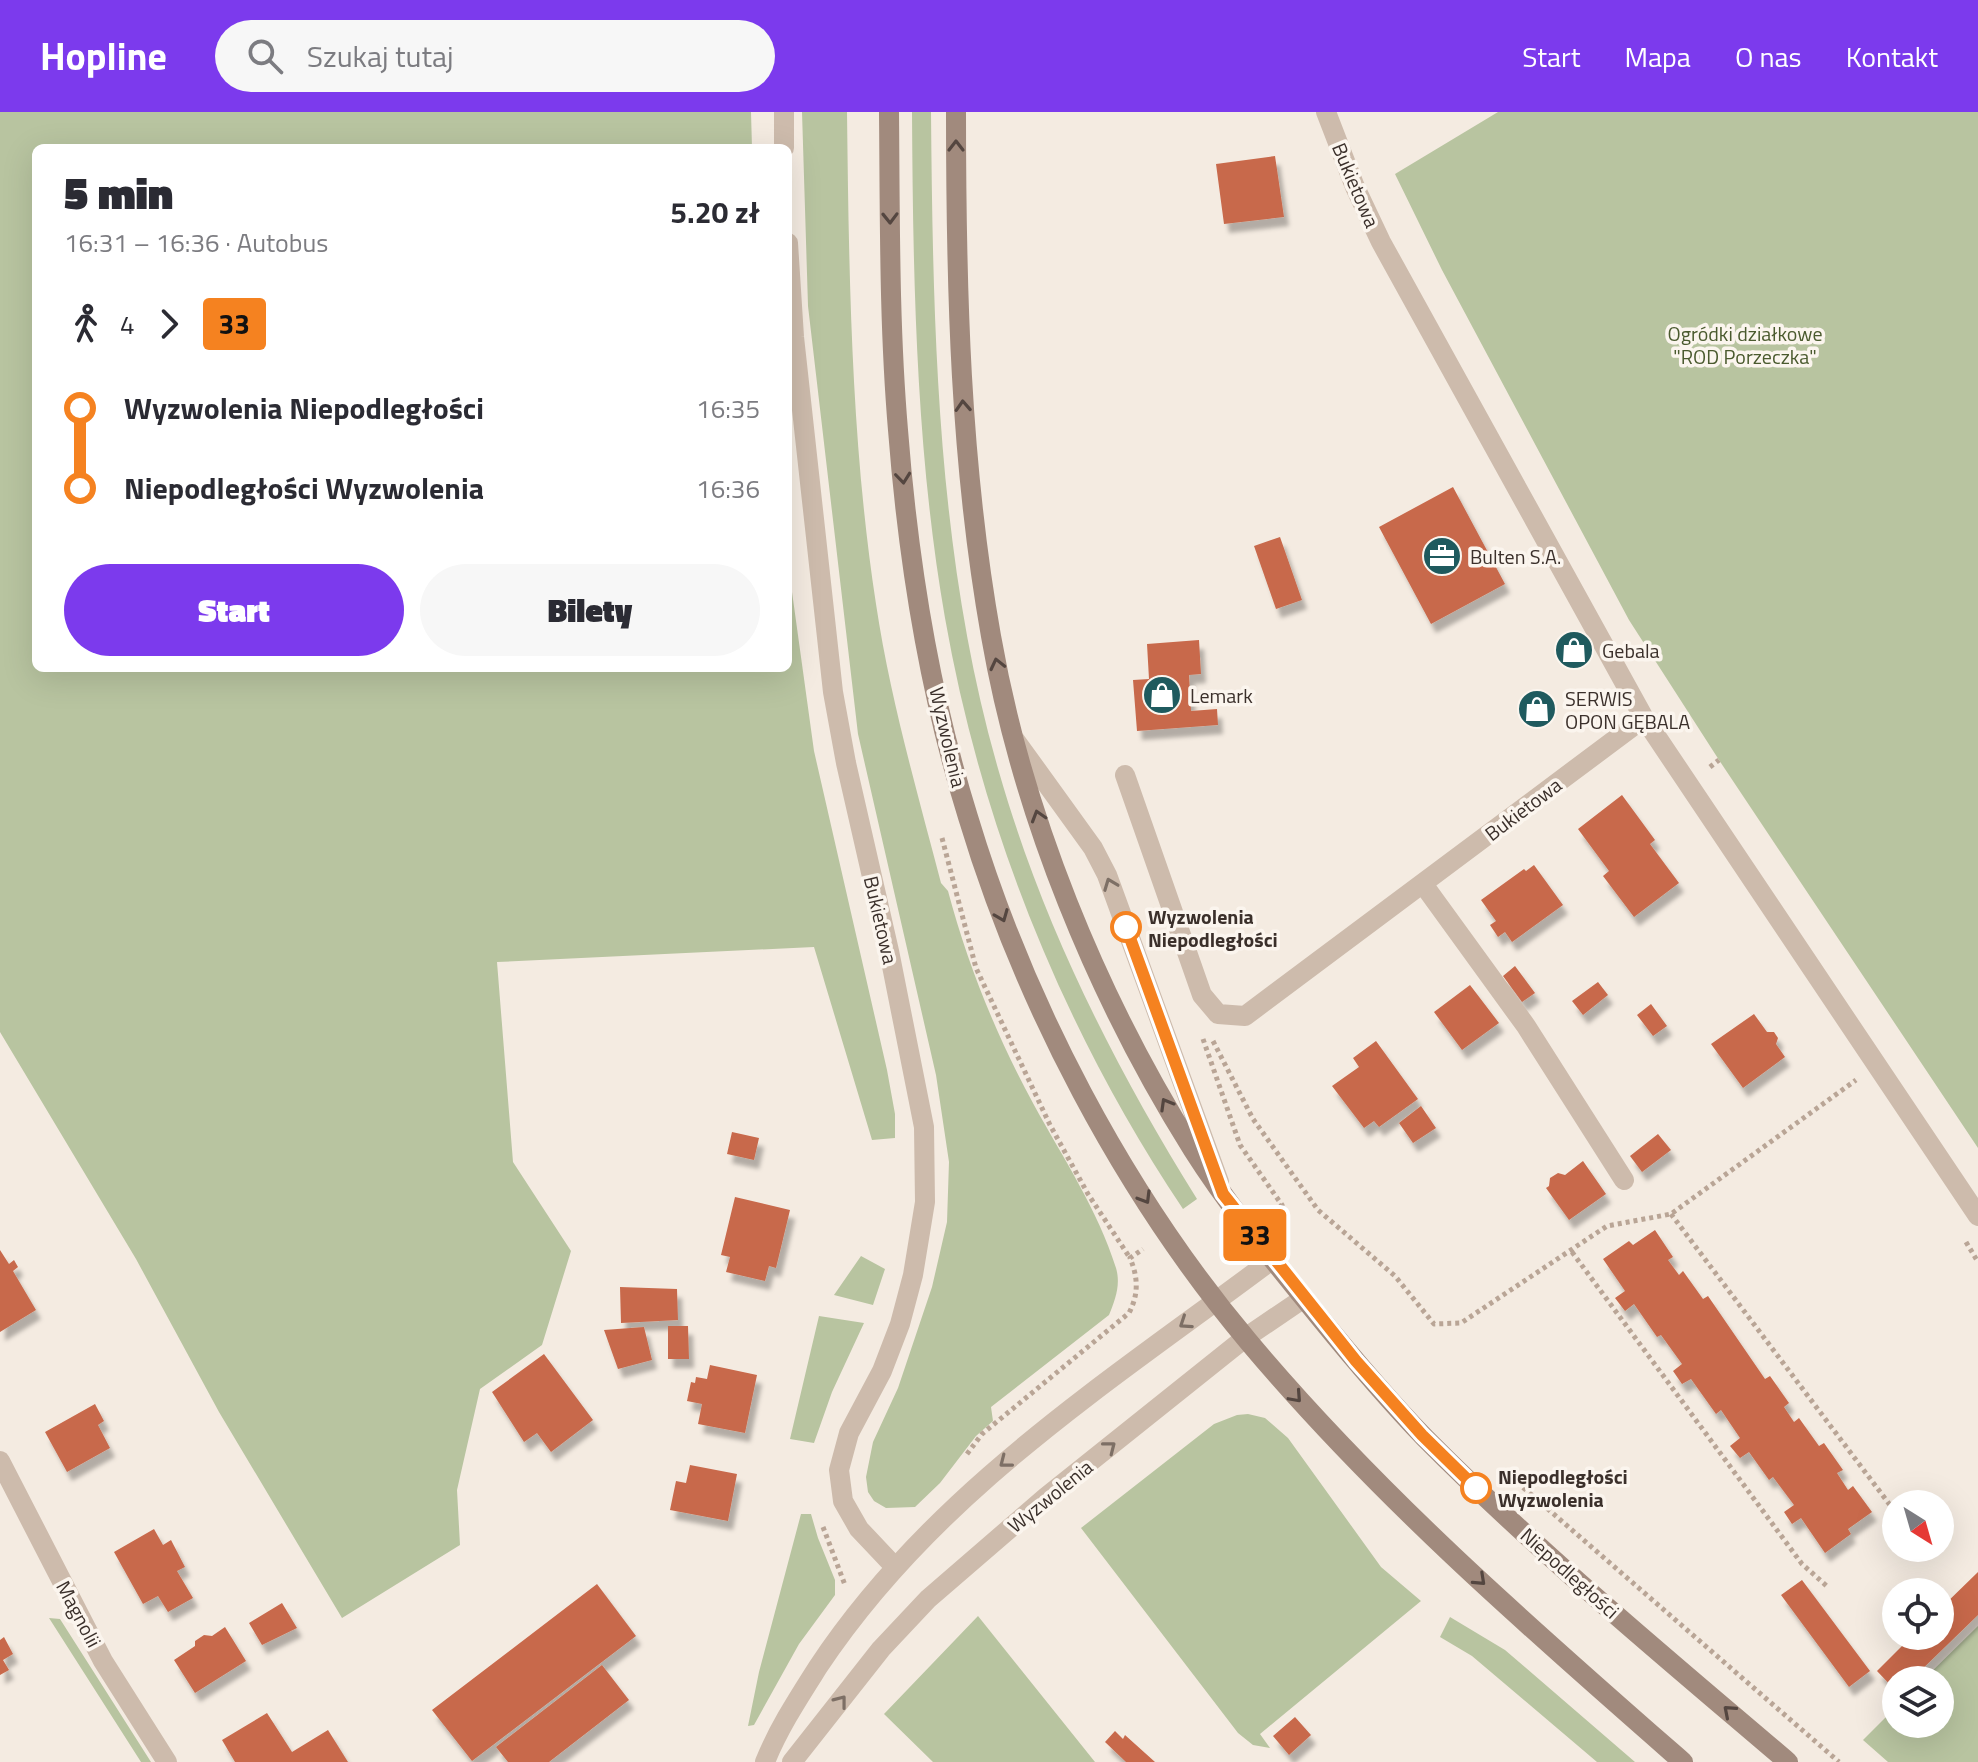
<!DOCTYPE html>
<html lang="pl">
<head>
<meta charset="utf-8">
<style>
	:root { --surface:#fff; --page:#f7f7f7; --text:#2b2b33; --muted:#7c7c81; --accent:#7c3aed }
	body { margin:0; font-family:"Titillium Web",sans-serif; background:var(--page); color:var(--text); height:100vh; display:flex; flex-direction:column; font-size:30px; white-space:nowrap }
	* { box-sizing:border-box; margin:0 }
	p { font-size:26px; color:var(--muted) }
	.icon { flex:none; width:44px; height:44px; fill:none; stroke:currentColor; stroke-width:2; stroke-linecap:round; stroke-linejoin:round }
	.map { position:relative; flex:1; overflow:hidden }
	.details { position:absolute; left:32px; top:32px; width:760px; height:528px; display:flex; flex-direction:column; background:var(--surface); border-radius:12px; box-shadow:0 8px 32px #0002 }
	.details>* { flex:none }
	.badge { padding:0 16px; border-radius:6px; font-size:28px; line-height:52px }
	.needle { width:52px; rotate:143deg }
	.tools { position:absolute; left:1882px; top:1378px; display:grid; gap:16px }
	.tools a { display:grid; place-items:center; width:72px; height:72px; border-radius:50%; background:var(--surface); box-shadow:0 8px 32px #0002; font-size:40px }
	.map>.badge { position:absolute; translate:-50% -50%; box-shadow:0 0 0 4px #fff }
	.legs { display:flex; align-items:center; gap:12px; height:88px; padding:0 32px; font-size:26px }
	.legs p { margin-inline-start:auto }
	.summary { display:flex; align-items:center; justify-content:space-between; height:136px; padding:0 32px }
	h1 { font-size:44px; font-weight:800; line-height:60px }
	.cta { display:flex; gap:16px; margin-top:auto; padding:16px 32px }
	.cta a { flex:1; height:92px; border-radius:48px; background:var(--accent); color:#fff; font-size:32px; font-weight:800; line-height:92px; text-align:center }
	.cta a+a { background:var(--page); color:var(--text) }
	ul { padding:0 32px; list-style:none }
	li { display:flex; align-items:center; gap:28px; height:80px; font-size:30px }
	li i { display:grid; place-items:center; width:12px; height:100%; margin:0 10px; background:currentColor }
	li i::after { content:''; width:20px; height:20px; margin:-10px; border:6px solid; border-radius:50%; background:var(--surface) }
	li p { margin-inline-start:auto }
	li:first-child i { background:linear-gradient(#0000 50%,currentColor 0) }
	li:last-child i { background:linear-gradient(currentColor 50%,#0000 0) }
	header { display:flex; align-items:center; gap:48px; box-sizing:border-box; height:112px; padding:0 40px; background:var(--accent); color:#fff }
	header strong { font-size:38px }
	nav { display:flex; gap:44px; margin-inline-start:auto; font-size:28px }
	.search { width:560px; height:72px; background:var(--page); display:flex; align-items:center; gap:20px; box-sizing:border-box; padding:0 28px; border-radius:44px; color:var(--muted); font-size:30px }
	.map>svg:first-child { display:block }
</style>
</head>
<body>
<header>
<strong>Hopline</strong>
<div class="search"><svg class="icon" aria-label="search" viewBox="0 0 24 24"><circle cx="10" cy="10" r="6"/><path d="M15 15l6 6"/></svg>Szukaj tutaj</div>
<nav><a>Start</a><a>Mapa</a><a>O nas</a><a>Kontakt</a></nav>
</header>
<div class="map">
<svg width="1978" height="1650" viewBox="0 0 1978 1650">
	<defs>
		<filter id="shadow"><feDropShadow dx="5" dy="9" stdDeviation="2" flood-color="#0004"/></filter>
	</defs>
	<rect width="100%" height="100%" fill="#f4ebe1"/>
	<path fill="#b8c4a0" d="M 0,0 L 751,0 L 752,36 L 36,36 L 36,556 L 788,556 L 788,451 L 814,639 L 887,958 L 895,1002 L 895,1026 L 872,1028 L 814,835 L 497,850 L 513,1050 L 571,1139 L 542,1233 L 480,1277 L 457,1378 L 460,1433 L 342,1506 L 219,1300 L 136,1147 L 0,920 Z
		M 802,0 L 847,0 C 849,164 851,330 876,492 C 890,586 917,679 941,771 L 948,779 C 968,854 997,925 1034,993 C 1063,1046 1098,1098 1116,1156 C 1121,1173 1115,1188 1109,1203 L 991,1295 L 993,1309 L 976,1324 L 940,1371 L 915,1395 L 886,1396 L 874,1389 L 868,1380 L 866,1365 L 873,1330 L 898,1276 L 932,1175 L 947,1110 L 949,1050 L 936,963 L 858,622 L 808,194 Z
		M 912,0 L 931,0 C 933,221 937,446 999,660 C 1043,813 1113,952 1197,1087 L 1183,1097 C 1064,919 982,717 945,506 C 916,340 913,169 912,0 Z
		M 1498,0 L 1978,0 L 1978,1036 L 1719,648 L 1629,508 L 1442,158 L 1395,62 Z
		M 861,1144 L 885,1157 L 873,1193 L 834,1183 Z
		M 819,1204 L 864,1211 L 832,1280 L 814,1331 L 790,1327 Z
		M 1237,1303 L 1248,1302 L 1265,1306 L 1288,1326 L 1381,1455 L 1421,1489 L 1260,1622 L 1270,1636 L 1253,1633 L 1238,1621 L 1081,1416 L 1214,1312 Z
		M 801,1402 L 811,1402 L 818,1426 L 835,1468 L 835,1483 L 799,1532 L 754,1613 L 748,1614 L 759,1560 Z
		M 978,1504 L 1095,1650 L 933,1650 L 884,1602 Z
		M 1450,1505 L 1505,1538 L 1635,1650 L 1597,1650 L 1472,1544 L 1440,1525 Z
		M 49,1506 L 60,1507 L 151,1650 L 141,1650 Z
		M 1978,1514 L 1978,1650 L 1888,1650 L 1863,1628 L 1896,1595 L 1896,1612 L 1940,1612 L 1940,1568 L 1923,1568 Z"/>
	<path fill="#c8694b" filter="url(#shadow)" d="M 1275,44 L 1284,105 L 1224,112 L 1216,52 Z
		M 1453,375 L 1505,472 L 1431,512 L 1379,415 Z
		M 1280,425 L 1302,488 L 1276,497 L 1254,434 Z
		M 1199,528 L 1201,562 L 1189,563 L 1191,599 L 1217,597 L 1218,613 L 1137,619 L 1133,568 L 1149,567 L 1147,532 Z
		M 1622,683 L 1655,728 L 1650,732 L 1679,771 L 1634,805 L 1603,764 L 1609,759 L 1578,717 Z
		M 1534,753 L 1563,793 L 1512,830 L 1505,820 L 1498,825 L 1490,813 L 1496,809 L 1481,788 L 1524,757 L 1526,759 Z
		M 1515,854 L 1535,881 L 1522,890 L 1503,864 Z
		M 1598,870 L 1608,883 L 1583,903 L 1572,889 Z
		M 1470,873 L 1499,911 L 1462,938 L 1434,900 Z
		M 1651,892 L 1667,914 L 1653,924 L 1637,903 Z
		M 1754,902 L 1767,920 L 1774,920 L 1778,926 L 1776,932 L 1785,945 L 1743,976 L 1711,932 Z
		M 1376,929 L 1418,987 L 1379,1015 L 1374,1009 L 1364,1016 L 1332,974 L 1359,955 L 1353,946 Z
		M 1421,994 L 1436,1016 L 1413,1031 L 1399,1011 Z
		M 732,1020 L 759,1026 L 754,1048 L 727,1042 Z
		M 1658,1022 L 1671,1038 L 1642,1060 L 1630,1044 Z
		M 1583,1049 L 1606,1082 L 1569,1108 L 1546,1076 L 1549,1074 L 1550,1066 L 1558,1061 L 1565,1063 Z
		M 735,1085 L 790,1098 L 776,1156 L 769,1154 L 765,1169 L 726,1160 L 730,1145 L 721,1143 Z
		M 1655,1118 L 1673,1145 L 1668,1148 L 1679,1163 L 1683,1159 L 1703,1187 L 1708,1184 L 1765,1267 L 1770,1264 L 1789,1291 L 1784,1295 L 1794,1310 L 1799,1306 L 1819,1334 L 1824,1331 L 1843,1358 L 1837,1361 L 1848,1378 L 1853,1374 L 1872,1400 L 1848,1417 L 1851,1422 L 1825,1441 L 1801,1406 L 1792,1412 L 1784,1400 L 1794,1393 L 1773,1365 L 1769,1368 L 1749,1340 L 1740,1346 L 1730,1334 L 1740,1326 L 1721,1298 L 1716,1302 L 1691,1267 L 1682,1272 L 1673,1259 L 1682,1252 L 1661,1223 L 1657,1225 L 1634,1192 L 1625,1199 L 1615,1186 L 1625,1179 L 1603,1147 L 1629,1129 L 1633,1133 Z
		M 0,1138 L 9,1152 L 14,1148 L 18,1155 L 13,1159 L 36,1198 L 0,1220 Z
		M 620,1175 L 677,1177 L 678,1208 L 621,1211 Z
		M 668,1214 L 688,1214 L 689,1247 L 668,1247 Z
		M 644,1215 L 652,1248 L 618,1257 L 604,1218 Z
		M 544,1242 L 593,1308 L 551,1340 L 537,1321 L 524,1330 L 492,1280 Z
		M 710,1253 L 757,1263 L 745,1321 L 698,1312 L 702,1292 L 687,1289 L 691,1270 L 695,1271 L 696,1265 L 707,1267 Z
		M 95,1292 L 104,1309 L 98,1313 L 110,1336 L 67,1360 L 45,1320 Z
		M 690,1353 L 737,1362 L 728,1409 L 670,1398 L 676,1369 L 686,1371 Z
		M 154,1417 L 163,1433 L 171,1428 L 185,1455 L 177,1459 L 193,1486 L 168,1500 L 158,1484 L 143,1492 L 114,1440 Z
		M 1978,1460 L 1978,1503 L 1911,1568 L 1896,1568 L 1896,1579 L 1877,1559 L 1912,1524 L 1940,1524 L 1940,1497 Z
		M 1802,1468 L 1870,1559 L 1849,1575 L 1781,1483 Z
		M 597,1472 L 636,1524 L 472,1649 L 432,1598 Z
		M 282,1491 L 297,1516 L 262,1533 L 249,1511 Z
		M 225,1515 L 246,1549 L 195,1581 L 174,1548 L 195,1534 L 195,1529 L 204,1523 L 212,1524 Z
		M 4,1525 L 13,1542 L 3,1548 L 9,1558 L 0,1563 L 0,1528 Z
		M 602,1553 L 629,1588 L 549,1650 L 508,1650 L 496,1635 Z
		M 267,1601 L 292,1640 L 328,1618 L 348,1650 L 235,1650 L 222,1628 Z
		M 1295,1605 L 1311,1623 L 1289,1643 L 1273,1624 Z
		M 1115,1619 L 1123,1627 L 1125,1623 L 1155,1650 L 1126,1650 L 1105,1630 Z"/>
	<g fill="none" stroke-linecap="round" stroke-linejoin="round">
		<path stroke="#b9a596" stroke-width="5" stroke-dasharray="4 4" stroke-linecap="butt" d="M 1710,655 L 1719,648
			M 942,726 L 976,856 L 1050,1013 L 1088,1082 L 1130,1146
			M 1203,927 L 1240,1033 L 1282,1093 L 1271,1100
			M 1213,929 L 1253,1007 L 1318,1098 L 1395,1164 L 1434,1212 L 1461,1211 L 1607,1114 L 1671,1102 L 1856,968
			M 1671,1102 L 1896,1401
			M 1966,1130 L 1978,1150
			M 1572,1140 L 1802,1452 L 1829,1476
			M 967,1342 L 982,1322 L 1129,1201 C 1139,1182 1138,1165 1130,1146 L 1143,1137
			M 1511,1365 L 1839,1650
			M 823,1415 L 845,1473"/>
		<path stroke="#cdbbac" stroke-width="20" d="M 1015,628 L 1093,736 L 1107,763 L 1219,1070
			M 1423,772 L 1526,914 L 1624,1068"/>
		<path stroke="#cdbbac" stroke-width="20" d="M 784,0 L 784,36
			M 1326,0 L 1355,75 L 1381,130 L 1644,606
			M 788,131 L 794,225 L 833,580 L 846,651 L 889,839 L 924,1015 L 925,1090 L 913,1163 L 900,1212 L 882,1259 L 849,1321 L 839,1358 L 843,1389 L 859,1417 L 894,1454
			M 1125,663 L 1202,883 L 1218,902 L 1245,904 L 1644,606 L 1978,1104
			M 0,1349 L 103,1549 L 167,1650"/>
		<path stroke="#cdbbac" stroke-width="20" d="M 765,1650 C 778,1617 799,1585 818,1555 C 934,1380 1109,1270 1273,1147
			M 792,1650 L 881,1537 L 928,1487 L 1046,1385 L 1245,1226 L 1304,1186"/>
		<path stroke="#a18a7d" stroke-width="20" d="M 889,0 C 890,106 889,212 898,318 C 908,448 929,580 968,705 C 1024,891 1123,1080 1248,1229 C 1378,1384 1531,1517 1683,1650
			M 956,0 C 956,176 960,350 991,524 C 1022,702 1097,885 1193,1038 C 1229,1095 1273,1148 1316,1201 C 1351,1244 1386,1286 1425,1326 C 1539,1441 1665,1545 1788,1650"/>
	</g>
	<defs><path id="oneway-chevron" d="M-2-3.5L2.5 0L-2 3.5" fill="none" stroke-width="1.6" stroke-linecap="round" stroke-linejoin="round" transform="scale(2)"/></defs>
	<g stroke="#544640">
		<use href="#oneway-chevron" transform="translate(956 34) rotate(-90)"/>
		<use href="#oneway-chevron" transform="translate(890 106) rotate(89)"/>
		<use href="#oneway-chevron" transform="translate(963 294) rotate(-93)"/>
		<use href="#oneway-chevron" transform="translate(903 366) rotate(84)"/>
		<use href="#oneway-chevron" transform="translate(997 552) rotate(-103)"/>
		<use href="#oneway-chevron" transform="translate(1038 704) rotate(-107)"/>
		<use href="#oneway-chevron" transform="translate(1002 804) rotate(68)"/>
		<use href="#oneway-chevron" transform="translate(1166 992) rotate(-120)"/>
		<use href="#oneway-chevron" transform="translate(1145 1086) rotate(59)"/>
		<use href="#oneway-chevron" transform="translate(1296 1285) rotate(48)"/>
		<use href="#oneway-chevron" transform="translate(1480 1468) rotate(43)"/>
		<use href="#oneway-chevron" transform="translate(1729 1599) rotate(-139)"/>
	</g>
	<g stroke="#7d6f65">
		<use href="#oneway-chevron" transform="translate(1110 772) rotate(-111)"/>
		<use href="#oneway-chevron" transform="translate(1185 1211) rotate(146)"/>
		<use href="#oneway-chevron" transform="translate(1110 1335) rotate(-38)"/>
		<use href="#oneway-chevron" transform="translate(1005 1350) rotate(142)"/>
		<use href="#oneway-chevron" transform="translate(841 1589) rotate(-52)"/>
	</g>
	<g fill="none" stroke-linecap="round" stroke-linejoin="round">
		<g stroke="#fff" stroke-width="18">
			<path id="line-1" d="M 1126,815 L 1223,1082 L 1356,1249 L 1422,1323 L 1476,1376"/>
		</g>
		<use href="#line-1" stroke="#f58220" stroke-width="12"/>
	</g>
	<defs>
		<g id="office-disc" transform="scale(2)"><circle r="9.5" fill="#1f5a5e" stroke="#fbf5ee"/><path d="M-6-3h4V-5.5h4V-3h4V5H-6ZM-1-4.5V-3h2v-1.5ZM-6 0V1H6V0Z" fill="#fff"/></g>
		<g id="shop-disc" transform="scale(2)"><circle r="9.5" fill="#1f5a5e" stroke="#fbf5ee"/><path d="M-5-2.5h2.3a2.7 3.5 0 0 1 5.4 0H5L5.5 6h-11ZM-1.5-2.5h3a1.5 2.3 0 0 0-3 0Z" fill="#fff"/></g>
	</defs>
	<g fill-rule="evenodd">
		<use href="#office-disc" x="1442" y="444"/>
		<use href="#shop-disc" x="1574" y="538"/>
		<use href="#shop-disc" x="1162" y="583"/>
		<use href="#shop-disc" x="1537" y="597"/>
	</g>
	<g fill="#fff" stroke="#f58220" stroke-width="4">
		<circle cx="1126" cy="815" r="14"/>
		<circle cx="1476" cy="1376" r="14"/>
	</g>
	<g text-anchor="middle" dominant-baseline="central" stroke-width="7" stroke-linejoin="round" paint-order="stroke">
		<g font-size="20" fill="#3b302b" stroke="#fbf5ee">
			<text transform="translate(1356 73) rotate(67)">Bukietowa</text>
			<text transform="translate(948 625) rotate(77)">Wyzwolenia</text>
			<text transform="translate(1523 697) rotate(-37)">Bukietowa</text>
			<text transform="translate(881 808) rotate(77)">Bukietowa</text>
			<text transform="translate(1050 1384) rotate(-39)">Wyzwolenia</text>
			<text transform="translate(1570 1461) rotate(42)">Niepodległości</text>
			<text transform="translate(79 1502) rotate(62)">Magnolii</text>
		</g>
		<g font-size="20" fill="#4a5a2e" stroke="#fbf5ee">
			<text x="1745" y="221">Ogródki działkowe<tspan x="1745" dy="23">"ROD Porzeczka"</tspan></text>
		</g>
		<g font-size="20" fill="#3b302b" stroke="#fbf5ee" text-anchor="start">
			<text x="1470" y="444">Bulten S.A.</text>
			<text x="1602" y="538">Gebala</text>
			<text x="1190" y="583">Lemark</text>
			<text x="1565" y="586">SERWIS<tspan x="1565" dy="23">OPON GĘBALA</tspan></text>
		</g>
		<g font-size="20" font-weight="bold" fill="#3b302b" stroke="#fbf5ee" text-anchor="start">
			<text x="1148" y="804">Wyzwolenia<tspan x="1148" dy="23">Niepodległości</tspan></text>
			<text x="1498" y="1364">Niepodległości<tspan x="1498" dy="23">Wyzwolenia</tspan></text>
		</g>
	</g>
</svg>
<div class="tools">
<a><svg class="needle" viewBox="-14 -14 28 28"><path d="M0-13l5 13h-10z" fill="#e53935"/><path d="M0 13l5-13h-10z" fill="#7c7c81"/></svg></a>
<a><svg class="icon" aria-label="locate" viewBox="0 0 24 24"><circle cx="12" cy="12" r="6"/><path d="M12 2v4M12 18v4M2 12h4M18 12h4"/></svg></a>
<a><svg class="icon" aria-label="layers" viewBox="0 0 24 24"><path d="M12 4l9 5-9 5-9-5zM3 14l9 5 9-5"/></svg></a>
</div>
<b class="badge" style="left:1255px;top:1123px;background:#f58220;color:#111">33</b>
<section class="details">
<div class="summary"><div><h1>5 min</h1><p>16:31 – 16:36 · Autobus</p></div><b>5.20 zł</b></div>
<div class="legs"><svg class="icon" aria-label="walk" viewBox="0 0 24 24"><circle cx="13" cy="4" r="2"/><path d="M13 8l-2 6 4 7M11 14l-3 7M7 12l3-4h3l4 4"/></svg>4<svg class="icon" aria-label="forward" viewBox="0 0 24 24"><path d="M9 5l7 7-7 7"/></svg><b class="badge" style="background:#f58220;color:#111">33</b></div>
<ul>
<li><i style="color:#f58220"></i><b>Wyzwolenia Niepodległości</b><p>16:35</p></li>
<li><i style="color:#f58220"></i><b>Niepodległości Wyzwolenia</b><p>16:36</p></li>
</ul>
<div class="cta"><a>Start</a><a>Bilety</a></div>
</section>
</div>
</body>
</html>
